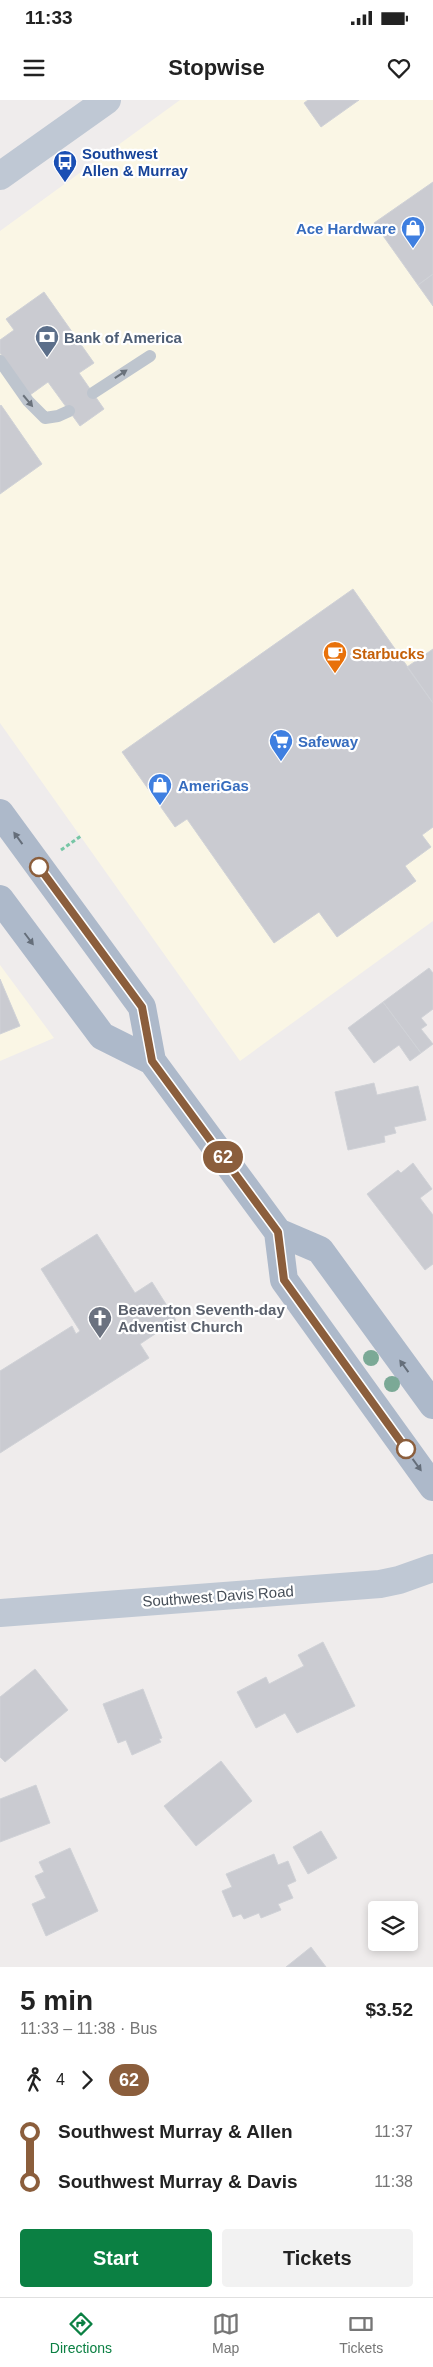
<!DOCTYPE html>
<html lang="en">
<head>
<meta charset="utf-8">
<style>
	:root { --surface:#fff; --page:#f2f2f2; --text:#222; --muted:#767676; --line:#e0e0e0; --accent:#0b8043 }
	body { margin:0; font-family:Arial,sans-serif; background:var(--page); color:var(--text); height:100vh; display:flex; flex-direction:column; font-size:19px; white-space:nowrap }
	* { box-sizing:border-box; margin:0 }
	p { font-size:16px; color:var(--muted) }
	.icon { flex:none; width:28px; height:28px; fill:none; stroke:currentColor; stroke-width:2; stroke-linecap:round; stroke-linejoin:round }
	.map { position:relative; height:1867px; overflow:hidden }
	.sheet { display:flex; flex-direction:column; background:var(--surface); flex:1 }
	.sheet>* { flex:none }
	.badge { padding:0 10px; border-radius:16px; font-size:18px; line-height:32px }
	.fabs { position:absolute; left:368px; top:1801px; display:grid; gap:10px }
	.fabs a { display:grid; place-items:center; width:50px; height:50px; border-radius:5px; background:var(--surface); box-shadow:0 2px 8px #0003; font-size:25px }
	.map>.badge { position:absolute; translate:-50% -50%; box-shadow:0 0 0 2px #fff }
	.legs { display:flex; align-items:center; gap:8px; height:55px; padding:0 20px; font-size:16px }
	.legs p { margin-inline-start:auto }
	.overview { display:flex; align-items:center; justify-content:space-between; height:85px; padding:0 20px }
	h1 { font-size:28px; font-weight:700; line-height:38px }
	.primary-button { display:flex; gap:10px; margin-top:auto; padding:10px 20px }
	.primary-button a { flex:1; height:58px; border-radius:5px; background:var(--accent); color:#fff; font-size:20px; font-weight:700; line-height:58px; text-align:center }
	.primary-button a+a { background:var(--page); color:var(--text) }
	ul { padding:0 20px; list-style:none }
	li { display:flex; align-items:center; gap:18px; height:50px; font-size:19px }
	li i { display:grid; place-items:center; width:8px; height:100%; margin:0 6px; background:currentColor }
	li i::after { content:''; width:12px; height:12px; margin:-6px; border:4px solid; border-radius:50%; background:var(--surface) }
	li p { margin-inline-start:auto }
	li:first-child i { background:linear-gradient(#0000 50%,currentColor 0) }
	li:last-child i { background:linear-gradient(currentColor 50%,#0000 0) }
	.status { display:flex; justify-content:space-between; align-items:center; height:35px; padding:0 25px; background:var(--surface); direction:ltr }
	.status svg { height:14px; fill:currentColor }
	header { display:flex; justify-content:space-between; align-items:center; height:65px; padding:0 20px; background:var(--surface); font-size:22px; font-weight:700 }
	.dock { display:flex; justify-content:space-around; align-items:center; height:70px; border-top:1px solid var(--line); background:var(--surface); font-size:14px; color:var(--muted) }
	.dock a { display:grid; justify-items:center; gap:2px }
	.dock .on { color:var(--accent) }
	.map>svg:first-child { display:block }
</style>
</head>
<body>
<div class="status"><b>11:33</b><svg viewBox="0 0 49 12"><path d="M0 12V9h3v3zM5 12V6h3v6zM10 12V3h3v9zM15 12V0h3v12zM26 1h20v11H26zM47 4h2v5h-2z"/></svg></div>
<header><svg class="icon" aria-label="menu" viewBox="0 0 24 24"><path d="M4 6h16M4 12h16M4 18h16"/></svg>Stopwise<svg class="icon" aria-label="heart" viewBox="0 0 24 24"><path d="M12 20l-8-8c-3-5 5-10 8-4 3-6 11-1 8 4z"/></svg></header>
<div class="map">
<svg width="433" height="1867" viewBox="0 0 433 1867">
	<rect width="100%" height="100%" fill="#efecec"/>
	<path fill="#faf6e5" d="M 180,0 L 433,0 L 433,821 L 240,961 L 0,623 L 0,131 Z
		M 0,865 L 54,938 L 0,961 Z"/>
	<path fill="#cacbd1" stroke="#d0d2d7" d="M 308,0 L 359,0 L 321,27 L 304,3 Z
		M 433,82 L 433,174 L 418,185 L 374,123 Z
		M 433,174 L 433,206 L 418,185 Z
		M 44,192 L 94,263 L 79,273 L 104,309 L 80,326 L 48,282 L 30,295 L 0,253 L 0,240 L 14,230 L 6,219 Z
		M 1,305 L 42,364 L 0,394 L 0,306 Z
		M 353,489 L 433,603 L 433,727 L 422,735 L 431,747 L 405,766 L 416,781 L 337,837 L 319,812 L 274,843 L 187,719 L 175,727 L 122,652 Z
		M 433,549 L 433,603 L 407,567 Z
		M 429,868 L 433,873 L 433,909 L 421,918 L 427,925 L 421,929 L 433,944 L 421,953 L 383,902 Z
		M 0,879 L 20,926 L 0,934 Z
		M 383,902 L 421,953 L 410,961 L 399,945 L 374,963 L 348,928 Z
		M 374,983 L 377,995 L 418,986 L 426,1020 L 394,1027 L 396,1033 L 384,1036 L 385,1042 L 348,1050 L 335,992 Z
		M 413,1063 L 432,1089 L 420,1098 L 433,1115 L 433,1164 L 425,1170 L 367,1094 L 398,1070 L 401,1073 Z
		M 97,1134 L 135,1193 L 152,1182 L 176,1220 L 140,1244 L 149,1258 L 0,1353 L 0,1271 L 72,1226 L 76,1234 L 80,1231 L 41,1169 Z
		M 323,1542 L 355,1606 L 297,1633 L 285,1613 L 256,1628 L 237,1592 L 266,1577 L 269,1584 L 304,1566 L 298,1555 Z
		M 35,1569 L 68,1610 L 5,1662 L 0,1657 L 0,1597 Z
		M 143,1589 L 162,1638 L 159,1639 L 161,1642 L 132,1655 L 126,1640 L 118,1643 L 103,1604 Z
		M 221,1661 L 252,1701 L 196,1746 L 164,1706 Z
		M 36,1685 L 50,1723 L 0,1742 L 0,1699 Z
		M 321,1731 L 337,1758 L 308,1774 L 293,1747 Z
		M 70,1748 L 98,1811 L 46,1836 L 32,1804 L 46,1798 L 35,1776 L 44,1772 L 39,1762 Z
		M 274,1754 L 278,1765 L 288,1761 L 296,1781 L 287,1785 L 293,1798 L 278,1804 L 281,1810 L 261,1818 L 259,1813 L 244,1819 L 241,1814 L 233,1817 L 222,1791 L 232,1787 L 226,1774 Z
		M 311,1847 L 326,1867 L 286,1867 Z"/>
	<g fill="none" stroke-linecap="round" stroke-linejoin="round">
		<path stroke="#77c6a6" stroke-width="3" stroke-dasharray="4 2.5" stroke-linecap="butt" d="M 61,750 L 81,736"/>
		<path stroke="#bec5ce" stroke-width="12" d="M 0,261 L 28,301 L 45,318 L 58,316 L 69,311
			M 93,293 L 150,256"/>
		<path stroke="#bfc8d4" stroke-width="28" d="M 0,76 L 107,0
			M 0,1513 L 380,1484 L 399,1480 L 433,1468"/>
		<path stroke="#adb9ca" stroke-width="28" d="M 0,713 L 142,907 L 152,961 L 278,1132 L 284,1180 L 433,1387
			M 0,799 L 102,936 L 152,961
			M 278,1132 L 320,1150 L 433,1305"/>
	</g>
	<g fill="#7ba996">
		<circle cx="371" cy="1258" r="8"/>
		<circle cx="392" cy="1284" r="8"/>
	</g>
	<defs><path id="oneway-solid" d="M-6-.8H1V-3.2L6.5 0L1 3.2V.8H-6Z" transform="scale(1.25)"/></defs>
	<g fill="#6a727b">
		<use href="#oneway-solid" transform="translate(121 274) rotate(-34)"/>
		<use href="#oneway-solid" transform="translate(28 301) rotate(50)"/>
	</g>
	<g fill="#656e7a">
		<use href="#oneway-solid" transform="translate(18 738) rotate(-126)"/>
		<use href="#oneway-solid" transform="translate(29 839) rotate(53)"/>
		<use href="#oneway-solid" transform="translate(404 1266) rotate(-126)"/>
		<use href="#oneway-solid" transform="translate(417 1365) rotate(54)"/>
	</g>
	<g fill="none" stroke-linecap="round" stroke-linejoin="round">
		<g stroke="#fff" stroke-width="11">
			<path id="line-1" d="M 39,767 L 142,907 L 152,961 L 278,1132 L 284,1180 L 406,1349"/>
		</g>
		<use href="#line-1" stroke="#8b5e3c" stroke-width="8"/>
	</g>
	<defs>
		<g id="bus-pin" transform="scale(1.25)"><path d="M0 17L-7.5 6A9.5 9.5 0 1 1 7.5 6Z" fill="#1a4fb4" stroke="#fff"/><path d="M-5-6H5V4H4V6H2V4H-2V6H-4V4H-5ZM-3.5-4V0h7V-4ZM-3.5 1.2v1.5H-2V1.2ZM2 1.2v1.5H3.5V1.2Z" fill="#fff"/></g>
		<g id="shop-pin" transform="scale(1.25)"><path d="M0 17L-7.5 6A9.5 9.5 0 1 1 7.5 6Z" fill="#3f7fe0" stroke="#fff"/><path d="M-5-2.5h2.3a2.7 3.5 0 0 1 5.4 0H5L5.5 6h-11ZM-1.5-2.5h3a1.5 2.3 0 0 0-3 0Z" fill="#fff"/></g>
		<g id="bank-pin" transform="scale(1.25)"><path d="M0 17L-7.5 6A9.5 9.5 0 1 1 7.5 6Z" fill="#5c6f8a" stroke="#fff"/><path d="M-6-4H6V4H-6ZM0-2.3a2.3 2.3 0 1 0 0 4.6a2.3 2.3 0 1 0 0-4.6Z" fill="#fff"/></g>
		<g id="cafe-pin" transform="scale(1.25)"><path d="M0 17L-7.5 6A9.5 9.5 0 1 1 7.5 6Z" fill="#e8710a" stroke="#fff"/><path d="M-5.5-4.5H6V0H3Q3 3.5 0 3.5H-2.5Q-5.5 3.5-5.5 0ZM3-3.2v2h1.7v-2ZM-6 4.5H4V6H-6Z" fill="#fff"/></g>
		<g id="supermarket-pin" transform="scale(1.25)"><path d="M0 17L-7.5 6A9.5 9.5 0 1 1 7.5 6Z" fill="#3f7fe0" stroke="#fff"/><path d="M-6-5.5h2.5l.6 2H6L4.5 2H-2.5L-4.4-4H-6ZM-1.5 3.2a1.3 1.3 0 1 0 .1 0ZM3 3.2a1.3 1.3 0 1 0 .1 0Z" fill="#fff"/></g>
		<g id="church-pin" transform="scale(1.25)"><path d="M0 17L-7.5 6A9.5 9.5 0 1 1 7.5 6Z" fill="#6b7280" stroke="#fff"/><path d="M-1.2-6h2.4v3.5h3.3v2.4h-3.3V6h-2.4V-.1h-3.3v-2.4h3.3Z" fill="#fff"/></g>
	</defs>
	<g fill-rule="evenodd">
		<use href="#bus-pin" x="65" y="62"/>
		<use href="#shop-pin" x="413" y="128"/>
		<use href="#bank-pin" x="47" y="237"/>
		<use href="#cafe-pin" x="335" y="553"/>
		<use href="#supermarket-pin" x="281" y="641"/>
		<use href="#shop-pin" x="160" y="685"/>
		<use href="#church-pin" x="100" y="1218"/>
	</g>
	<g fill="#fff" stroke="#8b5e3c" stroke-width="2.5">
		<circle cx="39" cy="767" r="9"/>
		<circle cx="406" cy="1349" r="9"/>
	</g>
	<g text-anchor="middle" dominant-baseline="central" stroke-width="4.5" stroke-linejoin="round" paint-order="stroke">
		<g font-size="15" font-weight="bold" fill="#164399" stroke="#fff" text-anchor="start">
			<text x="82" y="53">Southwest<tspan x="82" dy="17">Allen &amp; Murray</tspan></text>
		</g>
		<g font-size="15" font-weight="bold" fill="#366cbe" stroke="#fff" text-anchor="start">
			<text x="396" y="128" text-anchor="end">Ace Hardware</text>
			<text x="298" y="641">Safeway</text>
			<text x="178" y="685">AmeriGas</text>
		</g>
		<g font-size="15" font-weight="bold" fill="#4e5e75" stroke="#fff" text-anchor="start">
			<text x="64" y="237">Bank of America</text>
		</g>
		<g font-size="15" font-weight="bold" fill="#c56008" stroke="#fff" text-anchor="start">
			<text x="352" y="553">Starbucks</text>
		</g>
		<g font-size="15" font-weight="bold" fill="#5b616d" stroke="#fff" text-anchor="start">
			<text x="118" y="1209">Beaverton Seventh-day<tspan x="118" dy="17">Adventist Church</tspan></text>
		</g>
		<g font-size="15" fill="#464e58" stroke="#fff">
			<text transform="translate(218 1496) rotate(-4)">Southwest Davis Road</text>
		</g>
	</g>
</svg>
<div class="fabs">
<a><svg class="icon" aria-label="layers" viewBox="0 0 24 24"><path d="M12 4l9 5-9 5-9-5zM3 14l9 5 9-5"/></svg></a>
</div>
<b class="badge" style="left:223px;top:1057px;background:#8b5e3c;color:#fff">62</b>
</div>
<section class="sheet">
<div class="overview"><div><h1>5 min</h1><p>11:33 – 11:38 · Bus</p></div><b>$3.52</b></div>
<div class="legs"><svg class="icon" aria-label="walk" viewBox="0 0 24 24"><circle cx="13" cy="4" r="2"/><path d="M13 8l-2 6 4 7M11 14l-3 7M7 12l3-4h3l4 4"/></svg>4<svg class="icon" aria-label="forward" viewBox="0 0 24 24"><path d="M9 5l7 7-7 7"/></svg><b class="badge" style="background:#8b5e3c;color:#fff">62</b></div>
<ul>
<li><i style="color:#8b5e3c"></i><b>Southwest Murray &amp; Allen</b><p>11:37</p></li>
<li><i style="color:#8b5e3c"></i><b>Southwest Murray &amp; Davis</b><p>11:38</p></li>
</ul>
<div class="primary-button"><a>Start</a><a>Tickets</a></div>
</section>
<nav class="dock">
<a class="on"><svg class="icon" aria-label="directions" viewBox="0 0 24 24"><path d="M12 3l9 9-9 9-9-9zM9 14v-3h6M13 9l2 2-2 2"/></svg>Directions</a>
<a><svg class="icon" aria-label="map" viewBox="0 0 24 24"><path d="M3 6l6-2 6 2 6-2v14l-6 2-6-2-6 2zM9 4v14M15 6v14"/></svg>Map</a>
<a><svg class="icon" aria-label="tickets" viewBox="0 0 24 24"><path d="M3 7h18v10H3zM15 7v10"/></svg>Tickets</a>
</nav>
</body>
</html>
